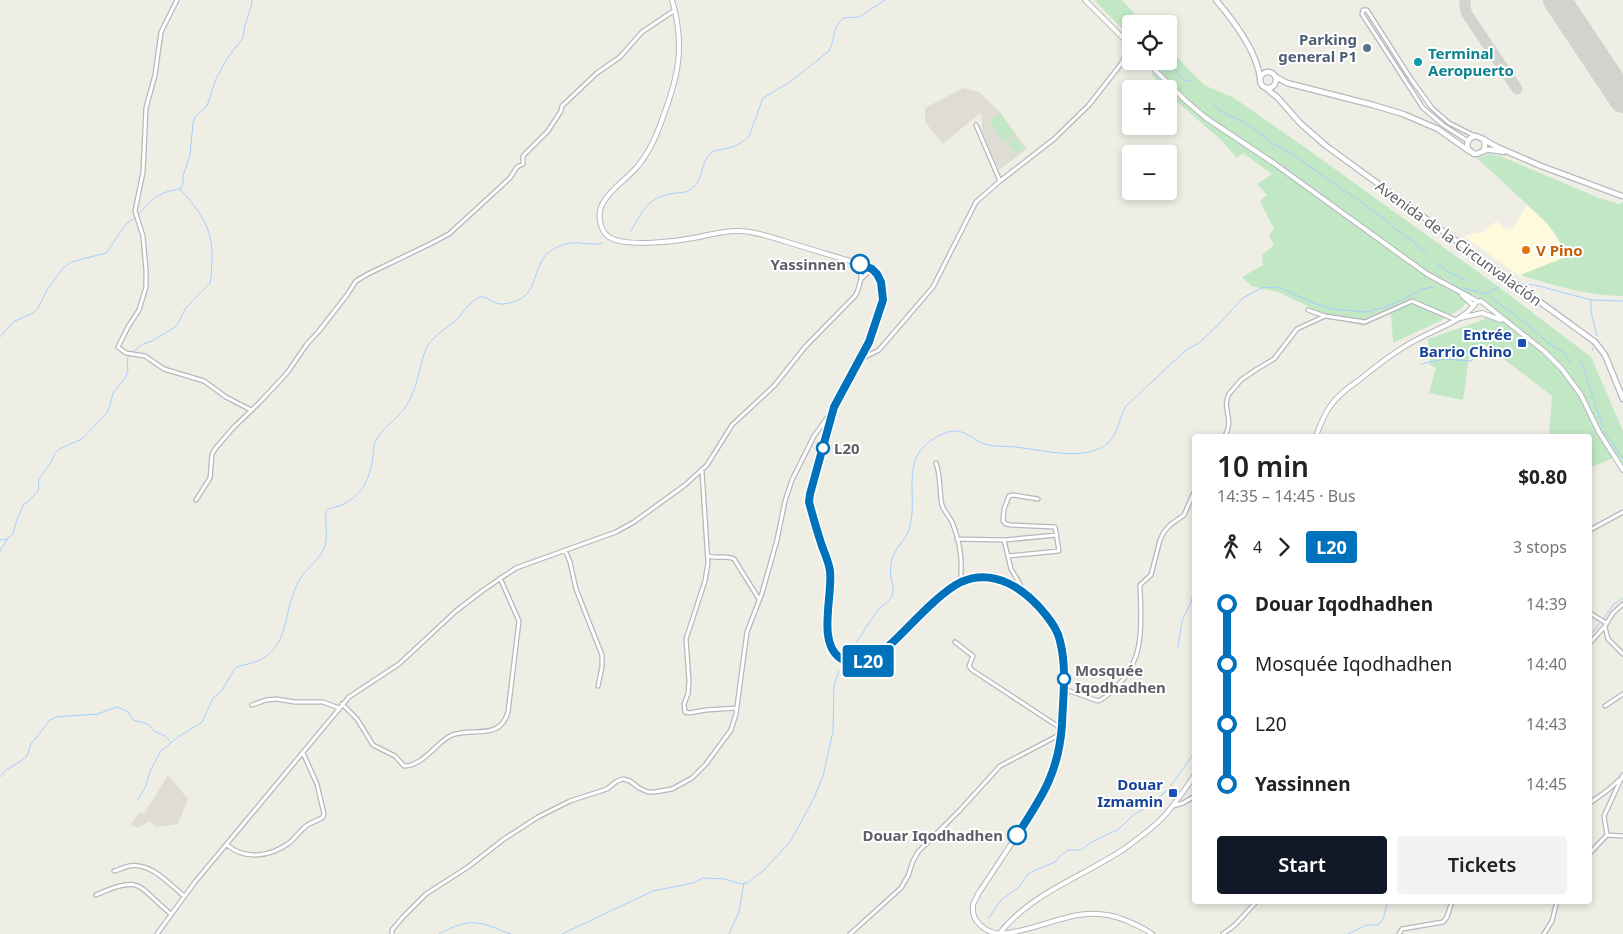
<!DOCTYPE html>
<html lang="en">
<head>
<meta charset="utf-8">
<style>
	:root { --surface:#fff; --page:#f2f2f2; --text:#222; --muted:#767676; --accent:#111827 }
	body { margin:0; font-family:"Noto Sans",sans-serif; background:var(--page); color:var(--text); height:100vh; display:flex; flex-direction:column; font-size:19px; white-space:nowrap }
	* { box-sizing:border-box; margin:0 }
	p { font-size:16px; color:var(--muted) }
	.icon { flex:none; width:28px; height:28px; fill:none; stroke:currentColor; stroke-width:2; stroke-linecap:round; stroke-linejoin:round }
	.map { position:relative; flex:1; overflow:hidden }
	.sheet { position:absolute; left:1192px; top:434px; width:400px; height:470px; display:flex; flex-direction:column; background:var(--surface); border-radius:5px; box-shadow:0 2px 8px #0003 }
	.sheet>* { flex:none }
	.badge { padding:0 10px; border-radius:4px; font-size:18px; line-height:32px }
	.buttons { position:absolute; left:1122px; top:15px; display:grid; gap:10px }
	.buttons a { display:grid; place-items:center; width:55px; height:55px; border-radius:5px; background:var(--surface); box-shadow:0 2px 8px #0003; font-size:25px }
	.map>.badge { position:absolute; translate:-50% -50%; box-shadow:0 0 0 2px #fff }
	.legs { display:flex; align-items:center; gap:8px; height:55px; padding:0 25px; font-size:16px }
	.legs p { margin-inline-start:auto }
	.summary { display:flex; align-items:center; justify-content:space-between; height:85px; padding:0 25px }
	h1 { font-size:28px; font-weight:600; line-height:38px }
	.primary-button { display:flex; gap:10px; margin-top:auto; padding:10px 25px }
	.primary-button a { flex:1; height:58px; border-radius:5px; background:var(--accent); color:#fff; font-size:20px; font-weight:600; line-height:58px; text-align:center }
	.primary-button a+a { background:var(--page); color:var(--text) }
	ul { padding:0 25px; list-style:none }
	li { display:flex; align-items:center; gap:18px; height:60px; font-size:19px }
	li i { display:grid; place-items:center; width:8px; height:100%; margin:0 6px; background:currentColor }
	li i::after { content:''; width:12px; height:12px; margin:-6px; border:4px solid; border-radius:50%; background:var(--surface) }
	li p { margin-inline-start:auto }
	li:first-child i { background:linear-gradient(#0000 50%,currentColor 0) }
	li:last-child i { background:linear-gradient(currentColor 50%,#0000 0) }
	.map>svg:first-child { display:block }
</style>
</head>
<body>
<div class="map">
<svg width="1623" height="934" viewBox="0 0 1623 934">
	<rect width="100%" height="100%" fill="#efeee5"/>
	<path fill="#fefadb" d="M 1527,205 L 1547,224 L 1569,258 L 1521,277 L 1464,236 L 1482,232 L 1497,221 L 1506,230 L 1509,227 L 1512,230 Z"/>
	<path fill="#dfddd3" d="M 963,88 L 979,92 L 999,111 L 1027,149 L 999,170 L 982,132 L 982,117 L 980,113 L 943,144 L 925,122 L 925,108 Z
		M 168,775 L 188,799 L 178,824 L 157,827 L 149,821 L 138,828 L 130,825 L 139,813 L 144,814 Z"/>
	<path fill="#c1e7c5" d="M 1094,0 L 1122,0 L 1144,24 L 1131,24 L 1131,38 Z
		M 1169,49 L 1204,85 L 1234,98 L 1303,146 L 1496,285 L 1591,357 L 1623,431 L 1623,467 L 1618,456 L 1590,468 L 1590,436 L 1549,436 L 1552,396 L 1484,344 L 1469,358 L 1463,400 L 1429,393 L 1436,368 L 1430,365 L 1428,339 L 1483,320 L 1494,308 L 1473,294 L 1461,309 L 1440,321 L 1393,343 L 1391,313 L 1364,326 L 1331,318 L 1319,319 L 1312,308 L 1278,292 L 1251,286 L 1242,277 L 1263,265 L 1262,255 L 1274,245 L 1269,236 L 1274,229 L 1260,201 L 1267,195 L 1257,184 L 1272,174 L 1243,153 L 1237,158 L 1222,141 L 1173,98 L 1169,93 L 1169,89 L 1165,89 L 1151,74 L 1159,68 L 1153,61 L 1169,61 Z
		M 1000,113 L 1015,134 L 1004,142 L 989,121 Z
		M 1015,137 L 1024,148 L 1016,154 L 1007,143 Z
		M 1490,154 L 1500,156 L 1599,198 L 1619,204 L 1623,202 L 1623,296 C 1589,296 1552,285 1520,275 L 1568,256 L 1554,232 L 1546,222 L 1477,158 Z"/>
	<g fill="none" stroke-linecap="round" stroke-linejoin="round">
		<path stroke="#a5ceff" stroke-width="1" d="M 1168,61 L 1184,80 L 1190,81
			M 1213,103 L 1220,111 L 1247,124 L 1274,144 L 1289,152 L 1358,200 L 1387,221 L 1395,229 L 1411,240 L 1428,255
			M 138,215 C 152,199 158,192 180,189
			M 631,231 C 644,208 648,197 676,193 C 682,193 689,192 694,187 C 703,179 701,161 711,153 C 715,150 720,150 725,149 C 734,147 743,143 749,136 L 763,98 L 790,82 L 829,51 C 835,40 832,28 843,18 L 859,17 L 885,0
			M 1436,263 L 1450,273 L 1467,281
			M 1521,284 L 1535,285 L 1591,300 L 1623,301
			M 1463,288 L 1486,294 L 1499,287
			M 1492,298 L 1529,326 L 1548,343 L 1562,351 L 1571,363
			M 1591,300 L 1591,311 L 1597,336
			M 0,337 L 13,322 L 33,313 L 38,308 L 47,290 L 63,268 L 71,262 L 106,253 L 126,224 L 135,218
			M 1592,351 L 1593,348
			M 1581,361 L 1603,427
			M 1421,364 L 1444,359 L 1471,361 L 1483,350
			M 1605,432 L 1623,459
			M 0,540 L 7,539
			M 0,551 L 9,537 L 13,534 L 17,519 L 24,504 L 28,502 L 38,491 L 39,479 L 51,462 L 54,455 L 59,449 L 82,439 L 106,414 L 110,406 L 113,393 L 126,377 L 128,370 L 127,360 L 129,355 L 143,344 L 152,341 L 175,327 L 179,322 L 185,309 L 210,283 C 212,276 211,270 212,263 C 214,229 201,213 180,189 L 183,184 L 183,176 L 190,155 L 193,123 L 195,117 L 207,106 L 216,79 L 228,57 L 243,38 L 245,25 L 251,7 L 252,0
			M 1603,619 L 1614,604 L 1623,598
			M 1590,635 L 1601,622
			M 1178,647 L 1182,621 L 1191,602 L 1195,588
			M 847,653 C 861,640 868,621 881,607 C 886,603 891,600 893,593 C 894,588 892,583 891,578 C 890,574 891,568 891,563 C 893,549 907,540 910,526 C 918,495 900,460 933,439 C 939,436 947,431 954,431 C 965,430 975,441 985,444 C 995,447 1005,446 1015,447 C 1034,449 1065,456 1083,453 C 1091,452 1101,449 1108,443 C 1118,435 1119,417 1126,406 L 1185,351 L 1200,342 L 1217,326 L 1243,298 L 1261,288 L 1277,287 L 1288,291 L 1313,303 L 1333,309 L 1365,312 L 1383,308 L 1402,300 L 1423,289 L 1433,287
			M 0,777 L 6,770 L 21,761 L 27,756 L 31,744 L 50,720 L 56,717 L 97,714 L 117,707 L 128,712 L 133,720 L 148,724 L 154,731 L 165,736 L 171,742
			M 138,799 L 145,788 L 151,769 L 161,751 L 178,737 L 202,722 L 213,698 L 221,692 L 235,668 C 247,663 260,663 270,653 C 283,641 285,625 289,608 C 291,598 295,588 300,579 C 307,567 320,560 325,546 C 328,535 325,523 326,511 C 330,507 334,508 339,506 C 347,503 356,497 361,490 C 367,483 370,472 372,463 C 374,455 372,448 376,440 C 383,427 398,419 406,406 C 418,389 418,368 426,349 C 432,336 445,330 455,321 C 462,315 466,306 473,301 C 484,292 487,300 496,303 C 503,306 516,302 522,298 C 539,286 534,258 554,249 C 559,246 566,243 572,243 C 582,242 591,246 602,243
			M 988,919 L 1001,900 L 1018,888 L 1029,873 L 1055,862 L 1059,857 L 1068,850 L 1081,850 L 1092,842 L 1119,829 L 1132,816 L 1153,803 L 1169,788 L 1195,752
			M 439,934 C 472,916 479,922 511,934
			M 562,934 L 653,891 L 693,883 L 703,878 L 725,879 L 741,884 L 747,883 L 763,871 L 790,842 L 814,798 L 823,776 L 833,731 L 834,685 L 839,671
			M 729,934 L 739,912 L 744,883
			M 1348,934 L 1367,925 L 1378,925 L 1383,919 L 1388,901"/>
		<path stroke="#d2d2ce" stroke-width="11" d="M 1465,0 L 1465,7 L 1467,14 L 1517,89"/>
		<path stroke="#d2d2ce" stroke-width="28" d="M 1557,0 L 1623,99"/>
		<g stroke="#b5b7bc" stroke-width="5.5">
			<path id="minor" d="M 177,0 L 161,32 L 155,75 L 146,108 L 143,172 L 135,211 L 143,236 L 146,270 L 146,287 L 139,310 L 128,327 L 118,347 L 126,353 L 145,356 L 164,369 L 204,381 L 226,397 L 251,410
				M 1130,45 L 1121,64 L 1131,54
				M 976,125 L 1000,181
				M 1468,141 L 1443,125 L 1423,108 L 1362,14 L 1363,10 L 1367,10 L 1411,79 L 1432,108 L 1449,123 L 1475,136
				M 860,264 L 861,279 L 872,269
				M 1308,310 L 1325,316 L 1365,322 L 1412,301 L 1456,320
				M 859,360 L 879,350 L 933,287 L 976,202 L 1000,181 L 1054,139 L 1089,105 L 1121,64
				M 1225,436 C 1235,418 1221,409 1229,394 L 1241,380 L 1257,369 L 1274,359 L 1297,329 L 1325,316
				M 936,463 C 941,476 939,491 942,505 C 944,511 949,516 952,522 C 960,541 963,563 960,583
				M 702,471 L 708,563 L 705,581 L 686,639 L 689,681 L 688,694 L 684,704 L 685,712 L 689,713 L 706,710 L 737,708
				M 196,500 L 210,478 L 212,454 L 215,449 L 233,428 L 260,402 L 287,373 L 307,344 L 319,331 L 347,295 L 356,281 L 368,274 L 430,244 L 449,234 L 510,178 L 517,167 L 523,164 L 523,156 L 548,131 L 561,111 L 562,106 L 597,73 L 620,57 L 642,32 L 675,10
				M 1590,530 L 1623,512
				M 957,539 L 1004,540 L 1011,569 L 1020,584 L 1022,591
				M 1004,540 L 1057,535
				M 565,550 L 570,562 L 576,589 L 602,655 L 602,667 L 598,686
				M 708,556 C 717,559 725,555 734,559 L 759,599
				M 1008,556 L 1059,551 L 1055,527 L 1011,525 L 1006,524 L 1003,521 L 1004,509 L 1009,496 L 1013,495 L 1038,499
				M 1590,613 L 1606,623
				M 1605,627 L 1608,639 L 1623,654
				M 955,642 L 973,656 L 969,666 L 972,670 L 1062,729
				M 1590,643 L 1605,626 L 1613,613 L 1623,604
				M 1064,689 L 1098,701 C 1105,699 1111,692 1116,687 C 1146,659 1141,623 1140,585 L 1151,575 L 1160,540 L 1164,532 L 1170,525 L 1184,515 L 1195,490
				M 342,704 L 357,719 L 373,745 L 395,756 L 404,766 C 424,766 436,742 452,735 C 473,727 500,741 508,712 L 519,621 L 500,578
				M 252,705 L 266,700 L 276,699 L 295,702 L 323,702 L 339,708
				M 1605,706 L 1623,694
				M 1590,803 L 1608,790 L 1619,780
				M 1173,806 L 1183,803 L 1195,796
				M 1607,835 L 1604,816 L 1623,775
				M 227,845 C 245,860 270,857 289,843 C 295,838 300,831 306,826 C 311,822 318,821 323,817 L 324,814 L 317,784 L 303,753
				M 1590,853 L 1607,835 L 1623,836
				M 114,871 C 119,870 124,867 129,866 C 151,862 169,884 184,896
				M 96,895 C 143,873 138,888 171,914
				M 157,934 L 195,882 L 349,697 L 399,664 L 456,611 L 482,591 L 516,568 L 616,532 L 634,522 L 685,485 L 707,465 L 732,425 L 774,386 L 805,347 L 855,296 L 858,290 L 861,279
				M 392,934 L 392,930 L 403,917 L 426,894 L 468,867 L 504,839 L 538,817 L 570,801 L 607,789 L 617,781 L 623,779 L 630,781 L 639,788 L 648,792 L 655,792 L 672,789 L 692,778 L 706,764 L 731,730 L 736,714 L 747,632 L 762,593 L 777,540 L 785,501 L 792,480 L 814,436 L 832,411
				M 850,934 L 901,888 L 908,876 L 913,861 L 918,852 L 960,810 L 1000,766 L 1061,734
				M 1223,934 L 1235,925 L 1257,901
				M 1399,934 L 1402,929 L 1443,922 L 1447,917 L 1452,901
				M 1544,934 L 1552,921 L 1557,901"/>
		</g>
		<g stroke="#b5b7bc" stroke-width="6">
			<path id="tertiary" d="M 672,0 C 685,44 679,75 663,117 C 657,135 649,153 637,167 C 626,180 611,188 603,203 C 597,213 599,230 609,237 C 627,248 678,241 699,237 C 712,234 726,230 740,231 C 754,231 770,237 784,241 C 809,249 834,256 860,264 L 872,269 L 877,274 L 881,282 L 883,300 L 869,342 L 834,407 L 810,494 L 809,502 C 813,517 818,531 822,546 C 825,554 829,563 830,571 C 833,595 817,642 840,658 C 849,664 866,663 876,657 C 906,638 928,597 961,582 C 994,567 1026,589 1045,615 C 1052,623 1057,631 1060,641 C 1068,669 1064,717 1059,746 C 1058,754 1057,761 1055,768 C 1048,790 1034,809 1022,828 C 1007,850 993,872 978,894 C 977,898 973,902 973,906 C 971,922 986,932 999,934
				M 1085,0 L 1131,46
				M 1146,61 L 1186,101 L 1206,118 L 1275,164 L 1427,274 L 1477,301
				M 1462,295 L 1474,306
				M 1460,318 L 1482,313 L 1501,320
				M 1316,436 C 1320,425 1324,414 1331,405 C 1338,395 1349,387 1359,380 C 1379,364 1399,348 1422,337 C 1439,328 1466,319 1476,302 L 1481,301 L 1544,351 L 1562,369 L 1581,395 L 1599,432 L 1623,470
				M 999,934 C 1031,893 1082,877 1124,849 C 1140,837 1158,825 1170,809 C 1179,798 1187,786 1195,775
				M 999,934 C 1046,931 1077,901 1125,920 C 1134,924 1144,928 1152,934"/>
		</g>
		<g stroke="#b6b9bf" stroke-width="7">
			<path id="secondary" d="M 1216,0 C 1233,20 1257,52 1260,78
				M1260 80a8 8 0 1 1 16 0a8 8 0 1 1-16 0Z
				M 1276,77 L 1287,83 L 1373,105 L 1403,114 L 1438,129 L 1469,151
				M 1266,88 L 1278,98 L 1300,123 L 1325,145 L 1595,342 L 1605,355 L 1623,399
				M 1483,139 L 1497,147 L 1541,166 L 1622,196
				M 1484,151 L 1485,143 L 1483,139 L 1476,136 C 1469,137 1466,142 1468,149 L 1474,154 C 1479,154 1481,152 1486,150 C 1491,149 1498,151 1503,152"/>
		</g>
		<use href="#minor" stroke="#fff" stroke-width="3"/>
		<use href="#tertiary" stroke="#fff" stroke-width="4"/>
		<use href="#secondary" stroke="#fff" stroke-width="4.5"/>
	</g>
	<g fill="none" stroke-linecap="round" stroke-linejoin="round">
		<g stroke="#fff" stroke-width="11">
			<path id="line-1" d="M 860,264 L 872,269 L 877,274 L 881,282 L 883,300 L 869,342 L 834,407 L 810,494 L 809,502 C 813,517 817,531 822,546 C 825,554 829,563 830,571 C 833,595 817,642 840,658 C 847,663 861,663 869,660 C 878,657 886,648 893,642 C 911,625 940,592 961,582 C 995,567 1026,590 1046,615 C 1052,623 1058,631 1060,641 C 1067,668 1063,698 1062,724 C 1059,772 1042,797 1017,835"/>
		</g>
		<use href="#line-1" stroke="#0072bc" stroke-width="8"/>
	</g>
	<circle fill="#5c6f8a" stroke="#fff" stroke-width="2" cx="1367" cy="48" r="5"/>
	<circle fill="#0f9aa8" stroke="#fff" stroke-width="2" cx="1418" cy="62" r="5"/>
	<circle fill="#e8710a" stroke="#fff" stroke-width="2" cx="1526" cy="250" r="5"/>
	<g fill="#fff" stroke="#0072bc" stroke-width="2.5">
		<circle cx="860" cy="264" r="9"/>
		<circle cx="823" cy="448" r="6"/>
		<circle cx="1064" cy="679" r="6"/>
		<circle cx="1017" cy="835" r="9"/>
	</g>
	<g fill="#1a4fb4" stroke="#fff" stroke-width="2">
		<rect x="1517" y="338" width="10" height="10" rx="2.5"/>
		<rect x="1168" y="788" width="10" height="10" rx="2.5"/>
	</g>
	<g text-anchor="middle" dominant-baseline="central" stroke-width="4" stroke-linejoin="round" paint-order="stroke">
		<g font-size="15" font-weight="bold" fill="#4e5e75" stroke="#fff" text-anchor="end">
			<text x="1357" y="39">Parking<tspan x="1357" dy="17">general P1</tspan></text>
		</g>
		<g font-size="15" font-weight="bold" fill="#0d838f" stroke="#fff" text-anchor="start">
			<text x="1428" y="53">Terminal<tspan x="1428" dy="17">Aeropuerto</tspan></text>
		</g>
		<g font-size="15" fill="#5d6066" stroke="#fff">
			<text transform="translate(1459 243) rotate(36)">Avenida de la Circunvalación</text>
		</g>
		<g font-size="15" font-weight="bold" fill="#c56008" stroke="#fff" text-anchor="start">
			<text x="1536" y="250">V Pino</text>
		</g>
		<g font-size="15" font-weight="bold" fill="#5d6066" stroke="#fff" text-anchor="end">
			<text x="846" y="264">Yassinnen</text>
			<text x="834" y="448" text-anchor="start">L20</text>
			<text x="1075" y="670" text-anchor="start">Mosquée<tspan x="1075" dy="17">Iqodhadhen</tspan></text>
			<text x="1003" y="835">Douar Iqodhadhen</text>
		</g>
		<g font-size="15" font-weight="bold" fill="#164399" stroke="#fff" text-anchor="end">
			<text x="1512" y="334">Entrée<tspan x="1512" dy="17">Barrio Chino</tspan></text>
			<text x="1163" y="784">Douar<tspan x="1163" dy="17">Izmamin</tspan></text>
		</g>
	</g>
</svg>
<div class="buttons">
<a><svg class="icon" aria-label="locate" viewBox="0 0 24 24"><circle cx="12" cy="12" r="6"/><path d="M12 2v4M12 18v4M2 12h4M18 12h4"/></svg></a>
<a>+</a>
<a>−</a>
</div>
<b class="badge" style="left:868px;top:661px;background:#0072bc;color:#fff">L20</b>
<section class="sheet">
<div class="summary"><div><h1>10 min</h1><p>14:35 – 14:45 · Bus</p></div><b>$0.80</b></div>
<div class="legs"><svg class="icon" aria-label="walk" viewBox="0 0 24 24"><circle cx="13" cy="4" r="2"/><path d="M13 8l-2 6 4 7M11 14l-3 7M7 12l3-4h3l4 4"/></svg>4<svg class="icon" aria-label="forward" viewBox="0 0 24 24"><path d="M9 5l7 7-7 7"/></svg><b class="badge" style="background:#0072bc;color:#fff">L20</b><p>3 stops</p></div>
<ul>
<li><i style="color:#0072bc"></i><b>Douar Iqodhadhen</b><p>14:39</p></li>
<li><i style="color:#0072bc"></i><span>Mosquée Iqodhadhen</span><p>14:40</p></li>
<li><i style="color:#0072bc"></i><span>L20</span><p>14:43</p></li>
<li><i style="color:#0072bc"></i><b>Yassinnen</b><p>14:45</p></li>
</ul>
<div class="primary-button"><a>Start</a><a>Tickets</a></div>
</section>
</div>
</body>
</html>
